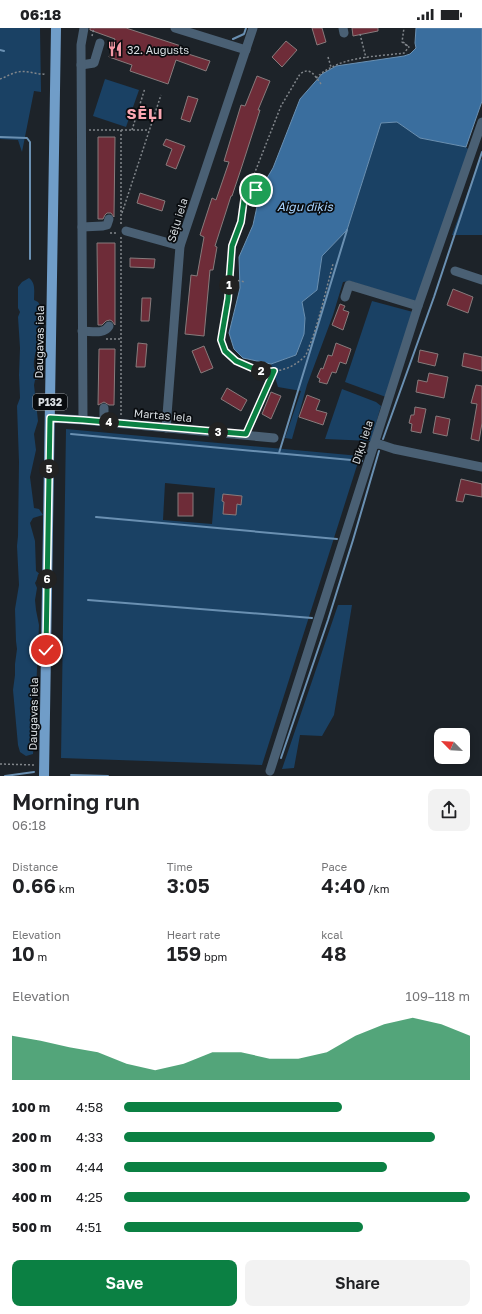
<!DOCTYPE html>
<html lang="en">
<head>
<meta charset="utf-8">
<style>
	:root { --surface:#fff; --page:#f2f2f2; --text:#202124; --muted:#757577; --accent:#0b8043 }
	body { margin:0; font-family:"Golos Text",sans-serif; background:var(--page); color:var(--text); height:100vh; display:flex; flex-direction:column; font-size:15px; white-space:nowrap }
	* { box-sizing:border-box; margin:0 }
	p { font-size:13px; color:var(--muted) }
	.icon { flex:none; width:22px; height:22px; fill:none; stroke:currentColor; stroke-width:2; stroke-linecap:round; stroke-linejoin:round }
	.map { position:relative; height:748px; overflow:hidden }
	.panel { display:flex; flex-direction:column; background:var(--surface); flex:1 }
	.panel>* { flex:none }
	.needle { width:26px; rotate:294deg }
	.buttons { position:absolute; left:434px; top:700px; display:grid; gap:8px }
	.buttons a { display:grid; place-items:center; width:36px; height:36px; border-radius:8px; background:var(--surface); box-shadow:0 2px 10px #0003; font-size:20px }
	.pin { position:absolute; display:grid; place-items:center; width:34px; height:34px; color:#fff; margin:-17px; border:2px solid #fff; border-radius:50%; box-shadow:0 1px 4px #0007 }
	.km { position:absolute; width:20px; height:20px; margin:-10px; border-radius:50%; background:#222; color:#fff; font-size:11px; line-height:20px; text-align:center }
	.round { display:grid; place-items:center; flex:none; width:42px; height:42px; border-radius:8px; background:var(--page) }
	.head { display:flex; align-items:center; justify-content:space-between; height:68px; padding:0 12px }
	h1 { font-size:22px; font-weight:600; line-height:30px }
	.figures { display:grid; grid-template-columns:repeat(3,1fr); gap:6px; height:68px; padding:4px 12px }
	.figures div { display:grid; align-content:center }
	.figures b { font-size:20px; font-weight:600 }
	.figures small { font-size:11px; font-weight:400 }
	.figures p { font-size:11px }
	.chart { height:112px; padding:8px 12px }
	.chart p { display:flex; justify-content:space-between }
	.chart svg { width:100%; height:72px; margin-top:4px; fill:var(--accent); opacity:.7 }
	.primary-button { display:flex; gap:8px; margin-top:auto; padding:8px 12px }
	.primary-button a { flex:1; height:46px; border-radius:8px; background:var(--accent); color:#fff; font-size:16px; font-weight:600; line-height:46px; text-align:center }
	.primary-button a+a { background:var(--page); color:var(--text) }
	ul { padding:0 12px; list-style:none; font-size:13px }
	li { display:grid; grid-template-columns:64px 48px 1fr; align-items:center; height:30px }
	li i { height:10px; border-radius:5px; background:var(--accent) }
	.status { display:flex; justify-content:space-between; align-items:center; height:28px; padding:0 20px; background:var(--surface); direction:ltr }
	.status svg { height:11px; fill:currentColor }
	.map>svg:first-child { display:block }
	.green { fill:#1a4164; fill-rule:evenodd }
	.water { fill:#3a6e9e; stroke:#6a90b2 }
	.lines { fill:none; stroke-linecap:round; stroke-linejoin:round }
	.stream { stroke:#6a90b2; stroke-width:2 }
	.building { fill:#6e2c38; stroke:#877b7c }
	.path { stroke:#81868b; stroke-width:1.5; stroke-dasharray:2 2; stroke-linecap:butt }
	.minor { stroke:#4a6074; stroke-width:9 }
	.major { stroke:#709dc8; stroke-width:10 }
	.route-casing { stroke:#fff; stroke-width:8 }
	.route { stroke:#0b8043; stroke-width:5 }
	.labels { text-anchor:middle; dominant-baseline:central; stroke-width:3.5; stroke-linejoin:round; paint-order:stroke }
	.shield { fill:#090c0f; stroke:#9b9fa3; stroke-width:1 }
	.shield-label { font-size:10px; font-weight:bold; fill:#d9dee2 }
	.poi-label { font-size:11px; fill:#d9dee2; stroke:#090c0f; text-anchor:start }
	.street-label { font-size:11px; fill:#d9dee2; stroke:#090c0f }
	.water-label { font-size:12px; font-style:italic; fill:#a7d2fc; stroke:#090c0f }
	.district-label { font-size:15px; font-weight:bold; letter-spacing:1px; fill:#fca8b3; stroke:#090c0f }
</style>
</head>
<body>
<div class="status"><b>06:18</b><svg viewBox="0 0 49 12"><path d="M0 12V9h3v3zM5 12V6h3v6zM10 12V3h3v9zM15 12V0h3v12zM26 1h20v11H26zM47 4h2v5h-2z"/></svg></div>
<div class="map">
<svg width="482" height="748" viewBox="0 0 482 748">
	<rect width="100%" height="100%" fill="#1d2329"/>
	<g class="green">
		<path d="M0,0H40L41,64L34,63L22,124L18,112L0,111Z"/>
		<path d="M105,51L139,62L126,99L93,88Z"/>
		<path d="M397,94L420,110L466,119L470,123L416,274L350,253L343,254L333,287L307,357L292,411L285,410L301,363L278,359L271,336L297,327L305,290L302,274L317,262L322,228L347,202L381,95Z"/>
		<path d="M482,131V207H452L479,133Z"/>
		<path d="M29,250C36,255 34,264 34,272L38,274L45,286C38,295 39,303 38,314C37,322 33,330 34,339C35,344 38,346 39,351L35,352L34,357L38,393L34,406L36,422L30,449L34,480L39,481L43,487L33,490L30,495L35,513L36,543L41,547L38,549L35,555L37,560L35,572L36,582L39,597L36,663L31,669L36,679L33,726L26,728L20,724L18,717L13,662L15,647V636L17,621L16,613L15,581L19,557L17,518L18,508L19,434L17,378L20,370L19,347L20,320L18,289L20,284L18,280V259L22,254Z"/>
		<path d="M372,273L413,284L386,369L345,354Z"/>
		<path d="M342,361L376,374L381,378L371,413L325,411Z"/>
		<path d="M66,401L360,428L262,737L61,730ZM165,455L215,460L212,496L163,492Z"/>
		<path d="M338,577H352L334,687L322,708L300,707L294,740L282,741Z"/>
	</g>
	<path class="water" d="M416,0H482V73L466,119L420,110L397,94L381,95L347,202L322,228L317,262L302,274L305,290L304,306L296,327L271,336L243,330L234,321L229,305L240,260L239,229L253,197L261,160L273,140L300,71L322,46L336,38L404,28L410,26L416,20L415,15Z"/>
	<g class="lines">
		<g class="stream">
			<path d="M233,11L244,6L246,0"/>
			<path d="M0,22L4,23"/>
			<path d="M0,109L27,110L30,114V231"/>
			<path d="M71,406L362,433"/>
			<path d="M383,411L434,269L482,124"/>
			<path d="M279,425L347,202"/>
			<path d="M96,489L337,511"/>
			<path d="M88,572L312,590"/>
			<path d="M281,730L328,592L353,512L379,423"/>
			<path d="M71,747L108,748"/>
			<path d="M5,748L34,744"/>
		</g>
	</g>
	<g class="building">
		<path d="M90,0H126L181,18L179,23L210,33L206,43L176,32L168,56L130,43L132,37L109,29L115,11L90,2Z"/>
		<path d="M312,0H322L326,14L317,17Z"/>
		<path d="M352,0H378V3L353,8Z"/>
		<path d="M286,13L297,22L282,39L272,29Z"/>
		<path d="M257,48L270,53L258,82H260L242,138L232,168H231L215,218L217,219L213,242H210L204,308L185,306L191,247L197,248L204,209L200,207L212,170L216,172L229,134L224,133L241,77L245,78Z"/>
		<path d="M188,68L198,71L190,94L181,91Z"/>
		<path d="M98,109H115L114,189L111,185H107L105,187L103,191H98Z"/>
		<path d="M166,111L185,118L176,141L166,137L172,121L163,117Z"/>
		<path d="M140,165L165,173L162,183L137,175Z"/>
		<path d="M97,215H115V297L112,293L110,292L106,293L102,297H98Z"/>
		<path d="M130,230L155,231L154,240L130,239Z"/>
		<path d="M453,261L473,269L468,285L447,277Z"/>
		<path d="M142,270H151L149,293H141Z"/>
		<path d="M340,276L345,278L343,282L349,284L343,302L332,297Z"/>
		<path d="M138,315L147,316L145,339H136Z"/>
		<path d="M336,315L351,321L346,336L340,334L336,345L332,344L327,356L319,354L320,351L317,349L321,340L323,341L328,327L332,328Z"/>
		<path d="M204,318L213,340L201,345L192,323Z"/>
		<path d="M99,321H115L114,377H109L104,374L98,377Z"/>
		<path d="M420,322L438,326L435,338L418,334Z"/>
		<path d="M464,325L482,329V343L462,338Z"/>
		<path d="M429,345L448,349L444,370L416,364L418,352L427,354Z"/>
		<path d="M476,357L482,358V395L479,413L471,411L477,376L471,375Z"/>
		<path d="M227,360L247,372L241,383L221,371Z"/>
		<path d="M271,364L281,368L271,391L262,386Z"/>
		<path d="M307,367L320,372L316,382L327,385L323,397L299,389Z"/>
		<path d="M415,379L426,381L421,405L411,403L412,396L409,395L411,387H414Z"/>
		<path d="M436,388L450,391L447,408L433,405Z"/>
		<path d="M461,451L482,456V469L465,466L463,474L456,473Z"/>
		<rect x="178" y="465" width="15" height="23"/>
		<path d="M223,466L242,468L241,477L237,476L236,487L223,486L224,474L222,473Z"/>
	</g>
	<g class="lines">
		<g class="path">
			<path d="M360,6L366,30"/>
			<path d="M92,8L94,0"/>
			<path d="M403,14L409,19"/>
			<path d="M328,29L331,39"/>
			<path d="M316,50C339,28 374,29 404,25L409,19L402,14L404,0"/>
			<path d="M0,51C6,49 12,45 18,44C28,42 37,47 46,46"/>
			<path d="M321,56C315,48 310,38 300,46L281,78L244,172L241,194L232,218L228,271L221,312C223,326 236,334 248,339C268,347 290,344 305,328C308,324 309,318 311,314C320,289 326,262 333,236"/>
			<path d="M89,102H149"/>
			<path d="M121,102V198"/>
			<path d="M132,102L145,60"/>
			<path d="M249,158L263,166"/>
			<path d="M122,185L161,67"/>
			<path d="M110,205H118"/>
			<path d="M121,209V388"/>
			<path d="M230,251L245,254"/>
			<path d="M106,311H122"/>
			<path d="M249,399L273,344"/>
			<path d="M0,736L36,737"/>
		</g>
		<g class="minor">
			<path d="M175,0L246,22"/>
			<path d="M343,0L344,5"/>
			<path d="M81,37L94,35L100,15"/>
			<path d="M82,199L103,198L107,197L109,191"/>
			<path d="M126,203L180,218"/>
			<path d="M455,243L482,252"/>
			<path d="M345,269L349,257L418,278"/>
			<path d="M82,303C91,303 104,307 109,298"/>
			<path d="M104,380V394"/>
			<path d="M50,390L83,392L274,410"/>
			<path d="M83,392L81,17L84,0"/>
			<path d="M166,400L180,218L253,0"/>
			<path d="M373,417L379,416L394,421L482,439"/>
			<path d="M270,743L418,278L482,94"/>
		</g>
		<path class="major" d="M44,748L56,0"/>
	</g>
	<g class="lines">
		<g class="route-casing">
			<path id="route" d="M46,622L50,390L83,392L246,406L274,343L266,344L252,340L236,333L225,323L221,312L228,271L232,218L241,194L244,172L249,159V158L256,162"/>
		</g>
		<use href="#route" class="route"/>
	</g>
	<defs>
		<g id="restaurant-bare" transform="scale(1.2)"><path d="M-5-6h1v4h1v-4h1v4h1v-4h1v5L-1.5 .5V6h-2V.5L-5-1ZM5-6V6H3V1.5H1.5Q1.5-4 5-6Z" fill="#f49aa6" stroke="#090c0f" stroke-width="2.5" paint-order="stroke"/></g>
	</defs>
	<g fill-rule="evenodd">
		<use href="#restaurant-bare" x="115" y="21"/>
	</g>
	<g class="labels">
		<rect class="shield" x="33" y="366" width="34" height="16" rx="3"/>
		<g class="shield-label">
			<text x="50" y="374">P132</text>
		</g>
		<g class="poi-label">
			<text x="127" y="21">32. Augusts</text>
		</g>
		<g class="street-label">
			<text transform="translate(177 192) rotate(-73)">Sēļu iela</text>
			<text transform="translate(39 314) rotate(-89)">Daugavas iela</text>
			<text transform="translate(163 387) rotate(5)">Martas iela</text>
			<text transform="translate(362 414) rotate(-72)">Dīķu iela</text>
			<text transform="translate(33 686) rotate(-89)">Daugavas iela</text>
		</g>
		<g class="water-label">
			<text x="305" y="178">Aigu dīķis</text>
		</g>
		<g class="district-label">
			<text x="145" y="85">SĒĻI</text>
		</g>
	</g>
</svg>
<div class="buttons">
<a><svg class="needle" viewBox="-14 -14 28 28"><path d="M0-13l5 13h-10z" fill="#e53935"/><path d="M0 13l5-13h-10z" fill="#757577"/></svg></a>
</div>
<div class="pin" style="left:256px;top:162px;background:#1e9e55"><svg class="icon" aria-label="arrive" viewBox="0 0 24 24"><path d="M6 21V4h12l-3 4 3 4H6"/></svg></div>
<div class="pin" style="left:46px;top:622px;background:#d93025"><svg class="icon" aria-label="check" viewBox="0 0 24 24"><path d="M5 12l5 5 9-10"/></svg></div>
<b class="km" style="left:229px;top:257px">1</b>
<b class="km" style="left:261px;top:343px">2</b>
<b class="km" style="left:218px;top:404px">3</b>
<b class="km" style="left:109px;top:394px">4</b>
<b class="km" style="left:49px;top:441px">5</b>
<b class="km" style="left:47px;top:551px">6</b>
</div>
<section class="panel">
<div class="head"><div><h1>Morning run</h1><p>06:18</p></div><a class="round"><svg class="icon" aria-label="share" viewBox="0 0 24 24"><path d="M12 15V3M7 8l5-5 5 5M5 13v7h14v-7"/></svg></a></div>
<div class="figures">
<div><p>Distance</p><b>0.66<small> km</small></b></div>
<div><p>Time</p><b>3:05</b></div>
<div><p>Pace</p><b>4:40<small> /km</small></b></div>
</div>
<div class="figures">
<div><p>Elevation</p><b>10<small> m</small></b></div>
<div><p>Heart rate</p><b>159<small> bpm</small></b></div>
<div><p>kcal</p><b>48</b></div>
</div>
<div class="chart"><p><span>Elevation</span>109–118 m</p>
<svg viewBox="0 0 160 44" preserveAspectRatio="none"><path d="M0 44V17L10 20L20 24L30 27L40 34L50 38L60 34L70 27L80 27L90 31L100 31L110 27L120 17L130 10L140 6L150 10L160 17V44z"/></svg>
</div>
<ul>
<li><b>100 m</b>4:58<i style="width:63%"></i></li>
<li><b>200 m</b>4:33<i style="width:90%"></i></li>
<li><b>300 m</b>4:44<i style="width:76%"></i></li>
<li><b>400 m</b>4:25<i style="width:100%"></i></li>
<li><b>500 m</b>4:51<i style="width:69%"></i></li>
</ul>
<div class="primary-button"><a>Save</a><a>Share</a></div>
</section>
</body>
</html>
